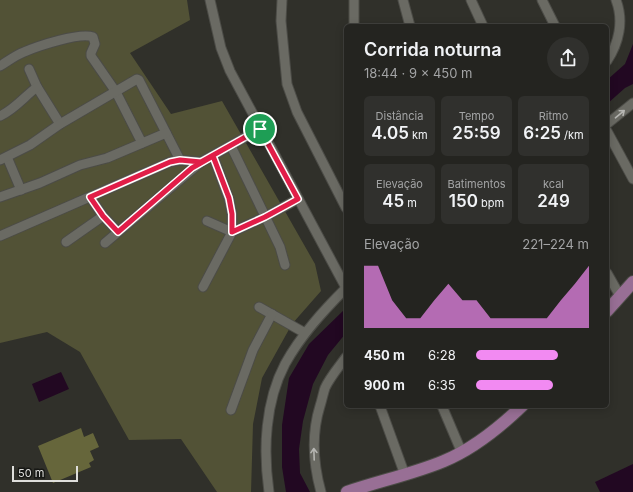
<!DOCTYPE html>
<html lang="pt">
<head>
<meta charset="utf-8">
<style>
	:root { --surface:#242420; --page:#30302d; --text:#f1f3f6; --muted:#a3a4a5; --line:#41413e; --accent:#f28af2 }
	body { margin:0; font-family:Inter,sans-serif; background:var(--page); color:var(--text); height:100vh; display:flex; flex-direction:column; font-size:15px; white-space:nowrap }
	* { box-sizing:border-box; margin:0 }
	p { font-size:13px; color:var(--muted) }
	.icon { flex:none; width:22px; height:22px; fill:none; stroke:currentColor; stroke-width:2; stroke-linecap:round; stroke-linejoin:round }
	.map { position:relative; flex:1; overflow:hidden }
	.side { position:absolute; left:344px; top:24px; width:265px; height:384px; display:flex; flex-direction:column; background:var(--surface); border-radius:6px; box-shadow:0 2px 10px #0003,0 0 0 1px var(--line) }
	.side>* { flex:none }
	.scale { position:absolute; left:12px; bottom:10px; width:66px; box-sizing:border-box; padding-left:4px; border:2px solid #dfdfdc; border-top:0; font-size:11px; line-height:14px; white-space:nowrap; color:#dfdfdc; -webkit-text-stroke:3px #171815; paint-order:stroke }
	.pin { position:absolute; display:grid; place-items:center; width:34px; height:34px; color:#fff; margin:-17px; border:2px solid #fff; border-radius:50%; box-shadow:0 1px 4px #0007 }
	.round { display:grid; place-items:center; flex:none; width:42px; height:42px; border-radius:21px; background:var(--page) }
	.headline { display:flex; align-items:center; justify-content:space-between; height:68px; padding:0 20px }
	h1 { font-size:18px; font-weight:600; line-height:30px }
	.figures { display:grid; grid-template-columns:repeat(3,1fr); gap:6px; height:68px; padding:4px 20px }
	.figures div { display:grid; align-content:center; border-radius:6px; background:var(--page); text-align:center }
	.figures b { font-size:17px; font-weight:600 }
	.figures small { font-size:11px; font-weight:400 }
	.figures p { font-size:11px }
	.chart { height:112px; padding:8px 20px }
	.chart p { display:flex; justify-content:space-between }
	.chart svg { width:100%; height:72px; margin-top:4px; fill:var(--accent); opacity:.7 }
	ul { padding:0 20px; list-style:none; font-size:13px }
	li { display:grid; grid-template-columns:64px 48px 1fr; align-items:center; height:30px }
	li i { height:10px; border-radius:5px; background:var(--accent) }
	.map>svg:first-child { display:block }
	.green { fill:#525236 }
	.water { fill:#220822 }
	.building { fill:#66663b }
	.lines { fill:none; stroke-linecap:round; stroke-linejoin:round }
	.minor-casing { stroke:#4c4c47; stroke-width:11 }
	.major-casing { stroke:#4c4c47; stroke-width:14 }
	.minor { stroke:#6a6a63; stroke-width:9 }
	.major { stroke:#986f95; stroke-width:12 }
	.oneway { stroke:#b6b6b2 }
	.route-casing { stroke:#fff; stroke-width:8 }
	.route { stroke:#e11d48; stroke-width:5 }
</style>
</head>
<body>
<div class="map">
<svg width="633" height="492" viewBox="0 0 633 492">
	<rect width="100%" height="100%" fill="#30302a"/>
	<path class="green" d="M0,0H187L190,20L130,53L171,114L222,101L315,264L321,291L292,324L262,378L253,424L251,492H217L181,439L129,440L80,352L47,332L0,343Z"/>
	<g class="water">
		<path d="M633,44V84L625,88L607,104V80L625,64Z"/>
		<path d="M346,308V333L328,355L313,384L303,421L299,449L300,473L310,492H286L282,467V425L289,378L309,344Z"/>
		<path d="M61,372L69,389L39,402L32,384Z"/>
		<path d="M633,464V492H600L595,482Z"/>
	</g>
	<path class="building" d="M81,428L84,437L93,433L99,447L90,451L94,460L89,463L91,467L53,483L38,446Z"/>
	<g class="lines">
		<g class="minor-casing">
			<g id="minor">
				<path d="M210,0L221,48L230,71L346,288"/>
				<path d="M282,0L281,21L287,84L297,112L346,208"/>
				<path d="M403,0L410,26"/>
				<path d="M471,0L483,26"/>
				<path d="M542,0L555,26"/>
				<path d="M354,26V0"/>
				<path d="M607,61C619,43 624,21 616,0"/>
				<path d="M0,66C8,61 16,55 24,52C38,46 80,32 93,37L95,44L91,53V56L116,92L142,143"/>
				<path d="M29,69L37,87L60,124"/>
				<path d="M0,116C14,110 25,96 37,87"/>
				<path d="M607,124L633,103"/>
				<path d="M607,131L633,179"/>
				<path d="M231,146L280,247L285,265"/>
				<path d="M7,157L21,190"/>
				<path d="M0,160L30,145L60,124L137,79L139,80L180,160"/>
				<path d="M0,197L40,183L80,165L107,158L166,133"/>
				<path d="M90,197L103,216L118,232"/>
				<path d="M207,221L232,232V214L229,199L213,156"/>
				<path d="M0,236L170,162L180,160L201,162"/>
				<path d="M66,242L103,216"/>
				<path d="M105,243L201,162L260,129"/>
				<path d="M607,273L620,296"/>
				<path d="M203,287L232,232L265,217L298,199"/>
				<path d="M259,307L305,333"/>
				<path d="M380,406L405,475"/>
				<path d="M442,406L462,453"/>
				<path d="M231,410L253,350L272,314"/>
				<path d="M269,492C263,450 265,402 285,364C301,335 323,311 346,288"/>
				<path d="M321,492C313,463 311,435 320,406C322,400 323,394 325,388C330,377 339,367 346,357"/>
			</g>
		</g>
		<g class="major-casing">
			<g id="major">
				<path d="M607,311L633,282"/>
				<path d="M347,492C379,481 413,474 444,461C473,449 499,428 522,406"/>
			</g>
		</g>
		<use href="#minor" class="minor"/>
		<use href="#major" class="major"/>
	</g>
	<defs><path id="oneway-shaft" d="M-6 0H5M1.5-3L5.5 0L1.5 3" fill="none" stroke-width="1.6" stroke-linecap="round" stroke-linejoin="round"/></defs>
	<g class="oneway">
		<use href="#oneway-shaft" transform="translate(620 114) rotate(-40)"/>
		<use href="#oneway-shaft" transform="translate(314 454) rotate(-92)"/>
	</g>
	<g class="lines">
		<g class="route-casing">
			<path id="route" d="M260,129L201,162L180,160L170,162L90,197L103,216L118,232L192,168L213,156L229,198L232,214V232L265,217L298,199L260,129"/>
		</g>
		<use href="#route" class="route"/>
	</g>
</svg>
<div class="scale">50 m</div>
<div class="pin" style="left:260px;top:129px;background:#1e9e55"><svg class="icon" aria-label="arrive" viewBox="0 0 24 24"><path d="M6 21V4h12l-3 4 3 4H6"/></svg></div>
<section class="side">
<div class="headline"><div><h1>Corrida noturna</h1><p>18:44 · 9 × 450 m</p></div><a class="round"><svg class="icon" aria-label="share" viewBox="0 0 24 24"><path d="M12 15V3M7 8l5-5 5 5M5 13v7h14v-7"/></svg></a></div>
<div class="figures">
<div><p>Distância</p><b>4.05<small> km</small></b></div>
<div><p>Tempo</p><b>25:59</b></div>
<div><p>Ritmo</p><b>6:25<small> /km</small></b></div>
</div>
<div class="figures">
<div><p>Elevação</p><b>45<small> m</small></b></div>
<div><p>Batimentos</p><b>150<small> bpm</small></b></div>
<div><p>kcal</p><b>249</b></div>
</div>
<div class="chart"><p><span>Elevação</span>221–224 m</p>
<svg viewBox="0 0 160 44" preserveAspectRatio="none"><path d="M0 44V6L10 6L20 27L30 38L40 38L50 27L60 17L70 27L80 27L90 38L100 38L110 38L120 38L130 38L140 27L150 17L160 6V44z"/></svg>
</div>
<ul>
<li><b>450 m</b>6:28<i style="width:73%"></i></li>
<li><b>900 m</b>6:35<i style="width:68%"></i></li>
</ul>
</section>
</div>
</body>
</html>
